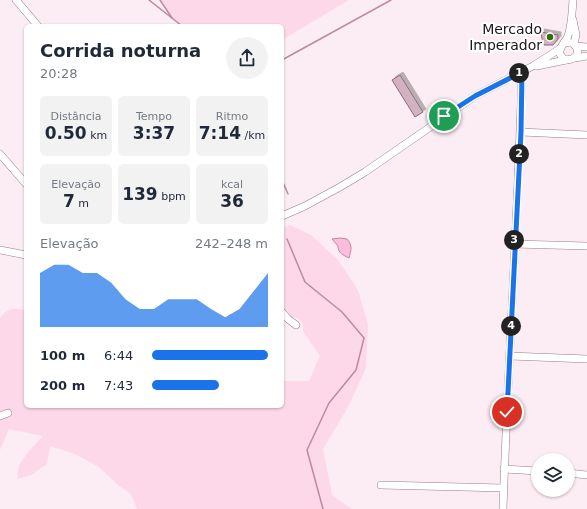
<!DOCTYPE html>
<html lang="pt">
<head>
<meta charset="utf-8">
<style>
	:root { --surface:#fff; --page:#f2f2f3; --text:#1f2937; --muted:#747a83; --accent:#1a73e8 }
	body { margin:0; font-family:"DejaVu Sans",sans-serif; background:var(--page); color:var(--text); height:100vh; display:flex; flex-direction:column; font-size:15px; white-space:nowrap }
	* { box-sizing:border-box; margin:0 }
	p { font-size:13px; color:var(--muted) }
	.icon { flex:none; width:22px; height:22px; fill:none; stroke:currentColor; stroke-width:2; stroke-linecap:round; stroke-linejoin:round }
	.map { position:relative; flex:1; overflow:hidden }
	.panel { position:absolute; left:24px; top:24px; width:260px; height:384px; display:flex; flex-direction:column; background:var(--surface); border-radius:6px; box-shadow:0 1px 3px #0004 }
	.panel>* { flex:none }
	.fabs { position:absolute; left:531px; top:453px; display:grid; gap:8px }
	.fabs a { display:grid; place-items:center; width:44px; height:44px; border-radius:50%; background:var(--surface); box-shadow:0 1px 3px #0004; font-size:20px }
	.pin { position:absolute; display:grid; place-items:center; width:34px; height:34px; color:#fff; margin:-17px; border:2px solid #fff; border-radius:50%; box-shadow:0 1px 4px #0007 }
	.km { position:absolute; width:20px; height:20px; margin:-10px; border-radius:50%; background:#222; color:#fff; font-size:11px; line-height:20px; text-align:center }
	.round { display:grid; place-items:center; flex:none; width:42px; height:42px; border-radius:21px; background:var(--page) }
	.overview { display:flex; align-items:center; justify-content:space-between; height:68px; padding:0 16px }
	h1 { font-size:18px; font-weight:700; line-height:30px }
	.stats { display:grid; grid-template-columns:repeat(3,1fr); gap:6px; height:68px; padding:4px 16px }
	.stats div { display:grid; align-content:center; border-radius:6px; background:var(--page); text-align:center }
	.stats b { font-size:17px; font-weight:700 }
	.stats small { font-size:11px; font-weight:400 }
	.stats p { font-size:11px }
	.chart { height:112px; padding:8px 16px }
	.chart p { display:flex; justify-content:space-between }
	.chart svg { width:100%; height:72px; margin-top:4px; fill:var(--accent); opacity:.7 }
	ul { padding:0 16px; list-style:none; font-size:13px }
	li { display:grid; grid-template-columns:64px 48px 1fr; align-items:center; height:30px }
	li i { height:10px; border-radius:5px; background:var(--accent) }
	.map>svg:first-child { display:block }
	.green { fill:#fdd8e8 }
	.water { fill:#fdbcda; stroke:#bb8aa0 }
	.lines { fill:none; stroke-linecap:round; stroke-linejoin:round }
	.stream { stroke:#bb8aa0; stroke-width:1.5 }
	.building { fill:#d2b2c0; stroke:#876a77; filter:url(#shadow) }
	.minor-casing { stroke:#9a7c89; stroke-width:8 }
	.minor { stroke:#fff; stroke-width:7 }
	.route-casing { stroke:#fff; stroke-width:8 }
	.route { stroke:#1a73e8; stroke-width:5 }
	.poi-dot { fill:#2e6f07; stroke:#fff; stroke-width:1.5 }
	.labels { text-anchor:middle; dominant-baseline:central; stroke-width:4; stroke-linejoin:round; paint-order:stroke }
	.poi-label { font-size:14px; fill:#20151a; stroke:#fff; text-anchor:end }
</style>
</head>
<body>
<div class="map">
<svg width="587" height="509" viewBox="0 0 587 509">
	<defs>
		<filter id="shadow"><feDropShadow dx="3" dy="-3" stdDeviation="0" flood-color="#0004"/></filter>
	</defs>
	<rect width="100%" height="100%" fill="#fbedf3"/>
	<g class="green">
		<path d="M160,0H349L282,40V26H182L173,19Z"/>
		<path d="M290,225L311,235L338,260L358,290L368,325L366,368L348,407L323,449L332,495L352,509H137L131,494L118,485L99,467L75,454L50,446L47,464L31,475L17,479L19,465L29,451L43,436L9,429L0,450V318C10,306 12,309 26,310V406H282V381H309L320,356L303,331V324L298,318L289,316L282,307V228Z"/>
	</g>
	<path class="water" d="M340,238L347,239C353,246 351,250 349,258C343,255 338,253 338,246L332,239Z"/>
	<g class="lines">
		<g class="stream">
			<path d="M149,0L182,26"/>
			<path d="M160,0L172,18"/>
			<path d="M282,60L391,0"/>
			<path d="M282,180L288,194"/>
			<path d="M287,239L305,282L342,312L364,338L356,370L329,403L307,450L323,509"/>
		</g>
	</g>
	<g class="building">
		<path d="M541,32L558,35V39L553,45H544L542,39Z"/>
		<path d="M400,75L423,112L415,117L392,80Z"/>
	</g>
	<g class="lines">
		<g class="minor-casing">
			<g id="minor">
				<path d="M16,0L38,26"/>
				<path d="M573,20L576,35L574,44"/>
				<path d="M565,43C573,41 579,47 577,55L572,59L566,60L564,59C561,56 559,54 560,50C561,45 566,41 568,36C572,24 572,12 573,0"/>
				<path d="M576,46L587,47"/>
				<path d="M575,58L587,56"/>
				<path d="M537,66L566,60"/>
				<path d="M521,132L587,135"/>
				<path d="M0,154L26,184"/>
				<path d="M282,216L305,206L340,187L365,172L475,96L533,66L561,48"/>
				<path d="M514,244L587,246"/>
				<path d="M0,250L26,255"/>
				<path d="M282,312L288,319L296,325"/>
				<path d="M510,356L587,359"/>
				<path d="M0,416L8,413"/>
				<path d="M504,469L538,471"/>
				<path d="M568,473L587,475"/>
				<path d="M381,485L503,488"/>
				<path d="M503,509C508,363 518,218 522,72"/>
			</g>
		</g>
		<use href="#minor" class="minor"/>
	</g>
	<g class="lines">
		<g class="route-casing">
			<path id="route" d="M444,116L475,96L522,72L521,132L507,412"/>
		</g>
		<use href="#route" class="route"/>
	</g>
	<circle class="poi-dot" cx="550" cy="37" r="4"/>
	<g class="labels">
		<g class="poi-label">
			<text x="542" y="29">Mercado<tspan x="542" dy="16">Imperador</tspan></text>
		</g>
	</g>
</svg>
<div class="fabs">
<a><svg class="icon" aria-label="layers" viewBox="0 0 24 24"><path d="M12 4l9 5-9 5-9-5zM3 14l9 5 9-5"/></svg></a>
</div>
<div class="pin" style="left:444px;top:116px;background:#1e9e55"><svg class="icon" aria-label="arrive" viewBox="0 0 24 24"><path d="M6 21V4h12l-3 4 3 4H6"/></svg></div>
<div class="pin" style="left:507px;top:412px;background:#d93025"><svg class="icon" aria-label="check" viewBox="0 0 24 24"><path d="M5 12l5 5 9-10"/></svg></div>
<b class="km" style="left:519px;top:73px">1</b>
<b class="km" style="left:519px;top:154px">2</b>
<b class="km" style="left:514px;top:240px">3</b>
<b class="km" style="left:511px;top:326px">4</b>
<section class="panel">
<div class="overview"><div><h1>Corrida noturna</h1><p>20:28</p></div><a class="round"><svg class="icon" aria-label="share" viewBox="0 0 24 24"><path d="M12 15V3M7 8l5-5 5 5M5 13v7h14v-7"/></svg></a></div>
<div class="stats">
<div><p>Distância</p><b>0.50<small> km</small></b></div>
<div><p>Tempo</p><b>3:37</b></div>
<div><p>Ritmo</p><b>7:14<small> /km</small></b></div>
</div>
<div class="stats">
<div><p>Elevação</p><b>7<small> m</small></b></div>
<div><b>139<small> bpm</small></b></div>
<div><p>kcal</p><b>36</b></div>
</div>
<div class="chart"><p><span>Elevação</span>242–248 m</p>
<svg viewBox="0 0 160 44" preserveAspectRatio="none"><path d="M0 44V11L10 6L20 6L30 11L40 11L50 17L60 27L70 33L80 33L90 27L100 27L110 27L120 33L130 38L140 33L150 22L160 11V44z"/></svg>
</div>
<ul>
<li><b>100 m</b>6:44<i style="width:100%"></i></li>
<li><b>200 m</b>7:43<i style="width:58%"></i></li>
</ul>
</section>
</div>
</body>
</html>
